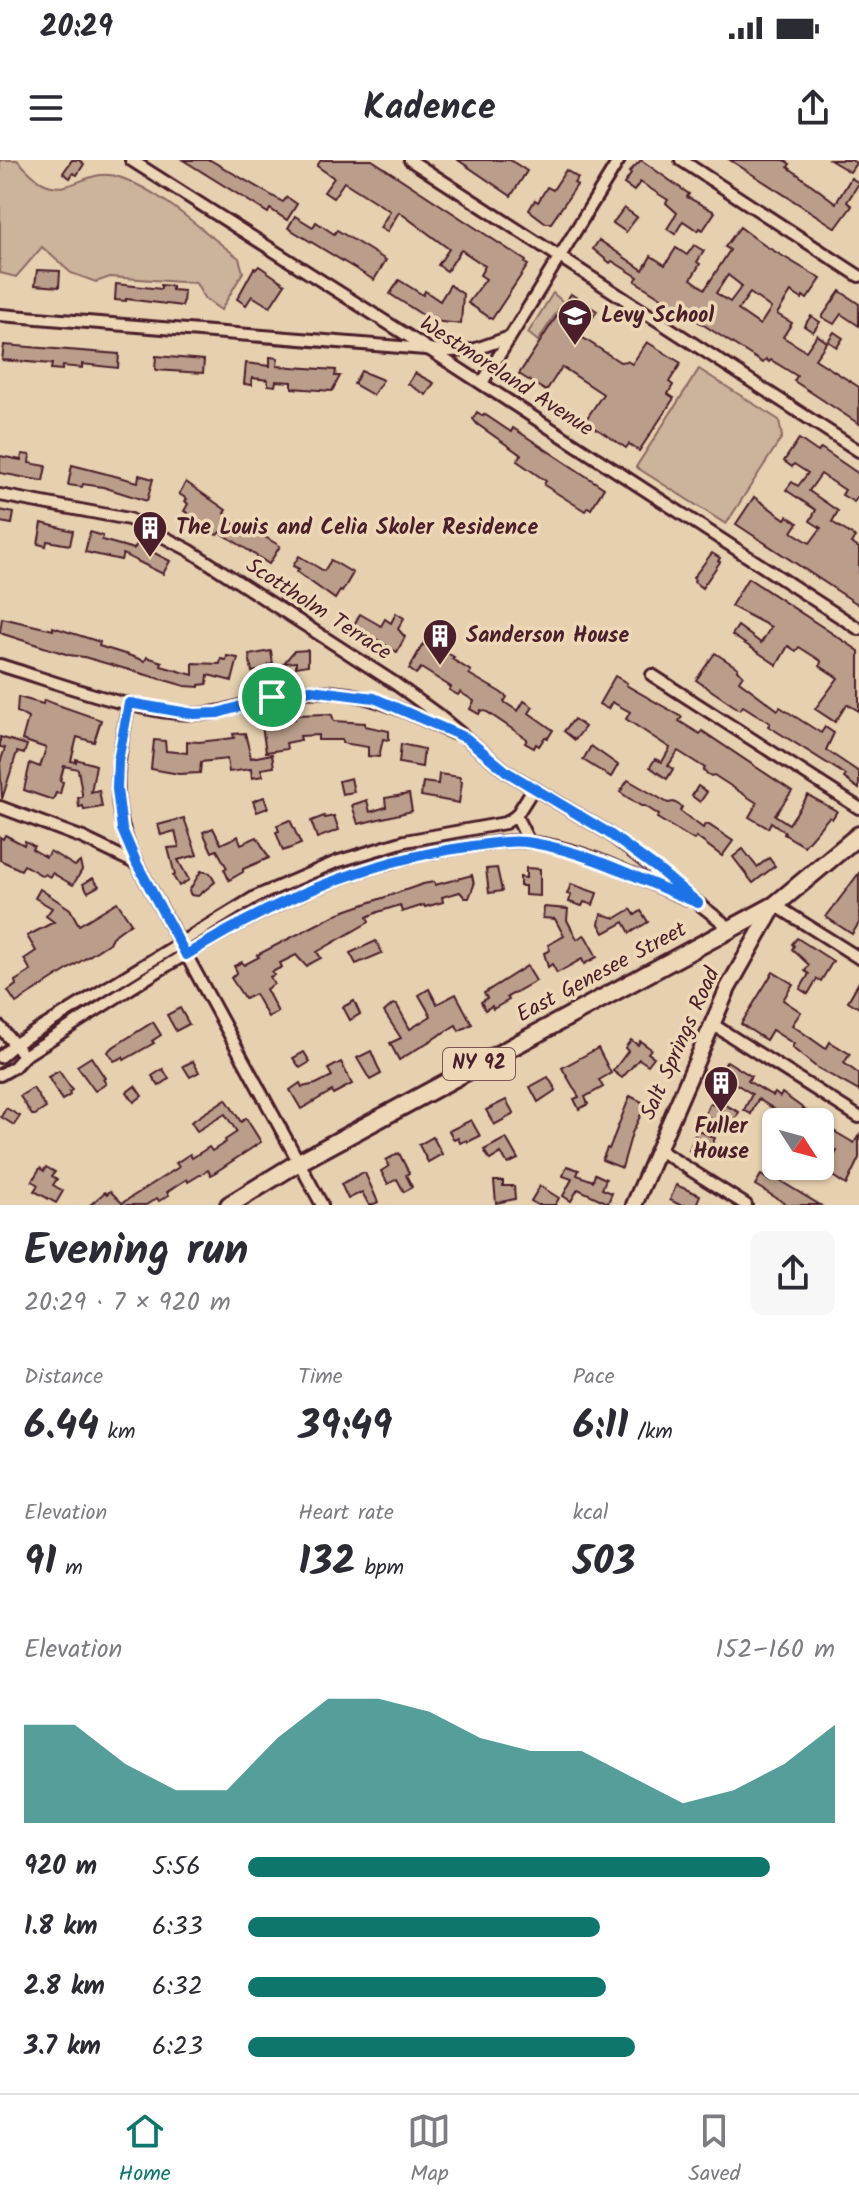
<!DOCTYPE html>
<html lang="en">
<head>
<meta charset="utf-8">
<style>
	:root { --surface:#fff; --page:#f7f7f7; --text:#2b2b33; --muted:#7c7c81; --line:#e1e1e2; --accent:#0f766e }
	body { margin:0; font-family:Kalam,sans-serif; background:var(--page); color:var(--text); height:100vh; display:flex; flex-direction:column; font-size:30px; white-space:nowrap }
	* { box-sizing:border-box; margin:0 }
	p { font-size:26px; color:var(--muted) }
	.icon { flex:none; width:44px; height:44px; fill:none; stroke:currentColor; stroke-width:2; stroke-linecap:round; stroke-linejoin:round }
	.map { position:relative; height:1045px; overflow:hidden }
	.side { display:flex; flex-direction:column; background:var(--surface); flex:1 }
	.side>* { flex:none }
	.needle { width:52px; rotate:126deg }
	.fabs { position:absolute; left:762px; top:948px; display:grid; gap:16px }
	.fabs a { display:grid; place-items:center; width:72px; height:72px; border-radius:12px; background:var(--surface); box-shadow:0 2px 6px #0004; font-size:40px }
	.pin { position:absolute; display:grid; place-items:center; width:68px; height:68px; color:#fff; margin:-34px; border:4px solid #fff; border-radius:50%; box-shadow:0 2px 8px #0007 }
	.round { display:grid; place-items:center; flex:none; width:84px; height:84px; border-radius:12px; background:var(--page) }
	.summary { display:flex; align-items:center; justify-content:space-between; height:136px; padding:0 24px }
	h1 { font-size:44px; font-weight:700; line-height:60px }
	.figures { display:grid; grid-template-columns:repeat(3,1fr); gap:12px; height:136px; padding:8px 24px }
	.figures div { display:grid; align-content:center }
	.figures b { font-size:40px; font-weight:700 }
	.figures small { font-size:22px; font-weight:400 }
	.figures p { font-size:22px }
	.chart { height:224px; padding:16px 24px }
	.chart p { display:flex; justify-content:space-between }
	.chart svg { width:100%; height:144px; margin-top:8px; fill:var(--accent); opacity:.7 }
	ul { padding:0 24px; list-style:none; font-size:26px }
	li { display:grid; grid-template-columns:128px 96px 1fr; align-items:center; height:60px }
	li i { height:20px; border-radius:10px; background:var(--accent) }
	.status { display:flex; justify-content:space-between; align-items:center; height:56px; padding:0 40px; background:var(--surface); direction:ltr }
	.status svg { height:22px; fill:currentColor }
	header { display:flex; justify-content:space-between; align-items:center; height:104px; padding:0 24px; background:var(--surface); font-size:36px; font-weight:700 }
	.tab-bar { display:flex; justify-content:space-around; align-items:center; height:112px; border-top:2px solid var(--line); background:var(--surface); font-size:22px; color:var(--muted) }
	.tab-bar a { display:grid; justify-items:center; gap:4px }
	.tab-bar .current { color:var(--accent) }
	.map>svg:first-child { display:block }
	.green { fill:#ccb39b; stroke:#8b6963; stroke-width:2 }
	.building { fill:#ba9e8b; stroke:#4a1f2b; stroke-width:2; fill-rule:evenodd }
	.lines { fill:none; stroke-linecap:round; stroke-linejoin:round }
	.street-casing { stroke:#4a1f2b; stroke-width:16 }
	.secondary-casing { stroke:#4a1f2b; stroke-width:20 }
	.primary-casing { stroke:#4a1f2b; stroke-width:22 }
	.street { stroke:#edd7b6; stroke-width:10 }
	.secondary { stroke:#edd7b6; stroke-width:14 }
	.primary { stroke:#edd7b6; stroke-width:16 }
	.route-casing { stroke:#fff; stroke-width:16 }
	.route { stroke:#1a73e8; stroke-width:10 }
	.labels { text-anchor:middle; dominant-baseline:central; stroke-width:7; stroke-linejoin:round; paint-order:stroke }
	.shield { fill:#edd7b6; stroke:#7b5655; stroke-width:2 }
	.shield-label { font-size:20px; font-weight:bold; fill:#4a1f2b }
	.poi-label { font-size:22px; font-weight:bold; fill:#4a1f2b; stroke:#edd7b6; text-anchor:start }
	.street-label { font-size:22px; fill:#4a1f2b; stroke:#edd7b6 }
</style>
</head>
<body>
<div class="status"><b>20:29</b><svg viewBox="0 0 49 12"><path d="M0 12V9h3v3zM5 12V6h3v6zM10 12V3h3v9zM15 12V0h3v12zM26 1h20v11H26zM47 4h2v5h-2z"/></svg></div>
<header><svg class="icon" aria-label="menu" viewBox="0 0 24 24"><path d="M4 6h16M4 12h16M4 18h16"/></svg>Kadence<svg class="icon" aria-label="share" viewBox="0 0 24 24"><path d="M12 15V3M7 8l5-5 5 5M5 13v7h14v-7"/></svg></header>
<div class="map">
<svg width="859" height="1045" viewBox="0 0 859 1045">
	<rect width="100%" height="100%" fill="#e6d0b0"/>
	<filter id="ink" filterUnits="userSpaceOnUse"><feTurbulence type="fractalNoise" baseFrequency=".0125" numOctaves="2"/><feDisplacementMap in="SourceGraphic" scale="16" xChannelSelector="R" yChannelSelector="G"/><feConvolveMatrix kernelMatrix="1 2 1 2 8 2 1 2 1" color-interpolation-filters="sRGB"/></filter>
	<g filter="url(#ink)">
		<g class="green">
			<path d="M0,0H17C26,8 34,19 45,24C73,36 88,5 122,18C165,34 202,71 239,98L243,112L221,150L204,138L196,123L110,117L96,122L71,113L42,87L16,117L0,113Z"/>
			<path d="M553,133L563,142L538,181L528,173Z"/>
			<path d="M699,209L779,260L782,277L726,364L636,307Z"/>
		</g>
		<g class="building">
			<path d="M72,0H79L84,4L77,15L73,13L70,18L63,13Z"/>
			<path d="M183,0H210L283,42L287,37L297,44L287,60L270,49L268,53Z"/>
			<path d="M321,0H372L526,101L525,103L528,105L492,159L468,143L486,119L480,115L485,106L461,90L447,111L438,105L449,89L399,52L387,72L380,68L390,51L344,22L333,38L324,32L334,18L317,6Z"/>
			<path d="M458,0H510L527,11L511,36Z"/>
			<path d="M641,0L689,34L687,37L715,52L703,70L700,68L698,71L683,61L675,74L667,69L677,53L666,43L668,40L640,22L634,31L624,24L631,14L629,12Z"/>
			<path d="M730,0H784L790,4L788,7L836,43L851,18L859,23L847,42L852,46L836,68Z"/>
			<path d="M830,0H851L856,3L850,12Z"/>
			<path d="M566,10L578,18L574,23L577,25L551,63H546L529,50L535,40L538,42L547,27L553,30Z"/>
			<path d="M624,48L637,57L626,72L613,63Z"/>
			<path d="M295,56L313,67L316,62L334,74L337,70L386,100L374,120L288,68Z"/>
			<path d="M740,67L764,85L821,119L807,139L803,136L802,139L791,132L777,154L792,163L783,177L806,191L817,175L827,182L815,199L859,227V264L794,221L797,216L771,200L769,202L766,199L763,203L635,121L638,117L612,101L610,103L593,89L599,80L643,110L651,96L665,105L676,88L687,95L694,85L704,91L697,102L700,104L691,119L705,129L730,90L725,87ZM728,115L742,126L730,142L716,133ZM750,133L771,148L760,165L738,150Z"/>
			<path d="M259,106L285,124L270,147L252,136L246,145L237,139L254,108L256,109Z"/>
			<path d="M37,110L60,111L59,127L35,125Z"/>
			<path d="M399,120L423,135L425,131L440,141L450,125L463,134L461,164L432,161L390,134Z"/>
			<path d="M116,124L161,129V125L172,126V130L184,131L183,143L182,146L126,139V141L115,140Z"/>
			<path d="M840,131L859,144V166L841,154L834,164L822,157Z"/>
			<path d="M571,134L597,151L580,176L620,202L627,201L632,204L647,182L681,203L669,222L673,225L668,234L674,238L639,291L629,284L626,288L585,261L603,234L562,207L546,231L519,214Z"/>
			<path d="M811,156L820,162L813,172L804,166Z"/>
			<path d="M834,172L843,178L837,187L828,181Z"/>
			<path d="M4,185L119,194L118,208L82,204V208L63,206L62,210L51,209L52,204L2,200Z"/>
			<path d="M156,196L204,200L203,213L155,210Z"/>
			<path d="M270,197L278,198L277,206L336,210L335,216H340L332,231L292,228V222L276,221L275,226L268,225V220L252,218V225L244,224L246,203L270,206Z"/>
			<path d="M361,211L383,220L373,235L354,224Z"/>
			<path d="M415,213L434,223L426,235L408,224Z"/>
			<path d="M477,252L483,256L484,254L511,272L513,268L604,328L591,349L588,347L585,351L544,325L546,321L517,301L521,295L477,264L473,259Z"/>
			<path d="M799,279L818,292L821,288L859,314V335L854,342L842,335L845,330L821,314L809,331L838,351L832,362L855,377L851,383L859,388V445L736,364L754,337L785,359L787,356L798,363L792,372L810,383L821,368L810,361L816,350L786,330L792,322L798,326L808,313L794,304L792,307L784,301Z"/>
			<path d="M22,294L30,295L29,303L46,306L43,321L0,313V296L21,300Z"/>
			<path d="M72,305L138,322L139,315L153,319L147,341L103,327L83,324L82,327L68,325Z"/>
			<path d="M186,322L226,350L224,353L229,356L227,359L252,376L255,371L280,386L269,404L220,372L217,375L185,358L188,353L184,351L188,344L185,341L187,339L179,334Z"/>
			<path d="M0,350L14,353L12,364L0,362Z"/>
			<path d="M42,363L73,371L70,385L47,381L46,386L38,384Z"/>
			<path d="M90,372L103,376L102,380L134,389L137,384L170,401L163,414L123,394L121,400L85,392Z"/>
			<path d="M712,393L720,398L718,401L720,402L702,428L694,422L695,420L693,418Z"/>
			<path d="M299,396L324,411L331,400L353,413L342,432L340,431L335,439L297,412L299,409L293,406Z"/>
			<path d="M748,418L859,491V551L847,544L835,562L815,549L838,518L820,506L821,501L799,487L796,491L788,486L777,505L732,475L738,466L761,483L771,467L731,446Z"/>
			<path d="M396,453L404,458L398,469L405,477L397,492L354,465L360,454L381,466L385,459L391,463Z"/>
			<path d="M2,458L53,470V467L100,482L99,486L128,495L145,501L147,497L162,502L161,506L193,515V503L220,504L221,499L226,500L227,496L238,498L232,521L208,515L207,524L199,525V527L185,526L84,497L69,495L3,474L0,472Z"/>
			<path d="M429,483L454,497L452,499L471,511L469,514L500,532L507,537L504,542L518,551L524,541L533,547L529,553L553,570L548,578L545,577L539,586L536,584L534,588L525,583L527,579L487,552L481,550L479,554L470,549L474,541L460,532L458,535L449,530L451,527L421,508L416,514L409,509L423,484L426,486Z"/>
			<path d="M308,490V505L296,507V502L284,503L294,491Z"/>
			<path d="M271,491L273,504L268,505L269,509L252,512L249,495Z"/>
			<path d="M715,493L738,508L737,510L743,515L739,521L778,550L780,547L821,573L825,567L834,573L826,590L859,612V629L844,618L846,615L768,566L770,563L743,546L740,550L696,520Z"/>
			<path d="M615,516L627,523L626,525L682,557L679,561L700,574L702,571L792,631L775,655L789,664L808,635L837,651L832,659L829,657L804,686L784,674L785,672L771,662L768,668L749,657L757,643L714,615L711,616L703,611L705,608L678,591L668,606L673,609L667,619L654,610L650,607L655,599L662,602L670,588L626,559L630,552L612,542L608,549L599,544Z"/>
			<path d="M18,537L43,544L44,540L101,560L94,582L77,577L71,601L76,602V599L96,605L91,632L99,630L102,647L84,650L83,646L79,647L78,638L82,637V633L78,609L64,606L60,621L63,622L60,634L56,633L53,640L24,630L30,603L40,607L46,588L22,580L28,558L17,552Z"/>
			<path d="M328,554L332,555L334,561L365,563V566L389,571V580L383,579L379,597L368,596V587L342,583V580H318V575L300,576L301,580L286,583L287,589L266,592L262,566L288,563V560L295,559V555Z"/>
			<path d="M574,559L585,567L575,580L564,571Z"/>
			<path d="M245,573L251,598L272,594L274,607L261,609L263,616L252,618L251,609L229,612L227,599L201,602L200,613L179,614L151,609L154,580L165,581L166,591L187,593V581L199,582L234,578L233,574Z"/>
			<path d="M0,577L27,585L24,594L17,592L2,639L0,603L5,588L0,587Z"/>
			<path d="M401,584L424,589L422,607L399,603Z"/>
			<path d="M591,586L618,605L611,617L583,600Z"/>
			<path d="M439,614L460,617V621L462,622L459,643L421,636L423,622L438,624Z"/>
			<path d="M351,618L354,632L342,634L339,621Z"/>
			<path d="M628,620L668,643L674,642L682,647L680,651L703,668L705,664L709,665L733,681L722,696L696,677L694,680L657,658L659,655L645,646H641L624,635L620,632Z"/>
			<path d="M698,626L707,632L700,642L692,636Z"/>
			<path d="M409,634L412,651L358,664L352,645L367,640L370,652L386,647L385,638Z"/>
			<path d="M264,637L268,648L257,652L253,641Z"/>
			<path d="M324,656L325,658L334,656L339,670L317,678L311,661Z"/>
			<path d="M184,658L197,695L178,700L189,720L179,726L173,716L175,715L168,688L179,687L175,671L161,675L158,665Z"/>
			<path d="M290,660L301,684L283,691L276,672L279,671L277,665Z"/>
			<path d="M213,668L221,684L238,676L241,684L257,677L269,698L243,709V712L229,720L224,709L227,708L217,690L212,692L203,672Z"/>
			<path d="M5,675L24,685L25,681L34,686L32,689L46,697L50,691L75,706L80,702L82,710L73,725L52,713L50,717L45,714L43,716L24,705L21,710L0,700V677L3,679Z"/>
			<path d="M743,689L757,707L769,698L775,706L753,723L733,697Z"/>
			<path d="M497,708L502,731L489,733L486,709Z"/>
			<path d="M526,708L540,709V736L525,735V726H520V717L526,718Z"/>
			<path d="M201,711L210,713L215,722L198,736L191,735L189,731Z"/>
			<path d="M859,713V763L852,774L826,757Z"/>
			<path d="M472,715L474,725L469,738H465L460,732L442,737L443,742L425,747L424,745L402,752L400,745L378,752L367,757L369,762L317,792L321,798L306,806L296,795L280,803L282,807L272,812L274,815L270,817L274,824L266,829L278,852L268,857L255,834L245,839L231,818L237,812L234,806L242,802L244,805L259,797L257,795L339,753L423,724L434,722L435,725Z"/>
			<path d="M93,718L99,726L88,732L83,724Z"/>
			<path d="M571,724L597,733L593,745L584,742L582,746L569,742L571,735L567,734Z"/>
			<path d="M40,729L70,749L79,765L117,742L131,763L112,777L109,783L16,843L8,831L16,825L15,821L31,811L24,799L36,791L27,776L54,762L46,756L52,748L35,738Z"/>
			<path d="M544,747L568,749L567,760L577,779L584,775L586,777L597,797L584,804L582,799L557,813L552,804L548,807L544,793L550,790L548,785L564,776L555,759L543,758Z"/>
			<path d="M631,749L635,755L641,751L648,762L630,773L624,762L604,773L599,764L601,754L616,758Z"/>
			<path d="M797,778L833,801L821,821L817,819L808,834L800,829L809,814L805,811L809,805L792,789L794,786L792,784Z"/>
			<path d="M376,781L382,793L356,804L350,793Z"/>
			<path d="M527,806L536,821L507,837L509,840L493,849L492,846L485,850L481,842L487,838L484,833Z"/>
			<path d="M773,812L793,824L783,840L801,852L792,865L826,889L830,882L850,894L844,903L859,914V931L816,907L795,890L792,887L794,884L772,870L766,880L741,864Z"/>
			<path d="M859,822V848L848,841Z"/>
			<path d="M429,829L437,844L456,834L472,864L459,871L456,865L399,900L390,883L401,878L384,852L393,844L397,845L410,869L431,856L419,835Z"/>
			<path d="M354,841L360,854L350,860L343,847Z"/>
			<path d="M180,848L189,864L176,871L167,855Z"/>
			<path d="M153,862L161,875L152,881L154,883L124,900L123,897L114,901L108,892L110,889Z"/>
			<path d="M631,880L638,885L640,881L651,889L648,893L654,897L648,905L639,899L622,918L613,911L628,891L625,888Z"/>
			<path d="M598,888L611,913L599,920L603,927L585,937L588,944L579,949L574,939L579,937L562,908Z"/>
			<path d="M371,891L381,914L370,920L357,898Z"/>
			<path d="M304,892L310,902L300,908L293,898Z"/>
			<path d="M91,897L105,918L103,919L106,924L95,931L77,906Z"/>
			<path d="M193,901L199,912L190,917L183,906Z"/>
			<path d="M727,901L751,916L748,921L773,936L775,933L780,937L782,933L822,962H779L769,956L774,949L758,939L751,954L744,950L752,934L719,913Z"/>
			<path d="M341,902L352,924L333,934L332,931L301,949L290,930L300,923L302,927L316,924L332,916L328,909Z"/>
			<path d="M163,909L169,919L159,926L152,916Z"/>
			<path d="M59,911L72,930L69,932L70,935L62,940L48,917Z"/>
			<path d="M548,917L556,930L538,942L530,927Z"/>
			<path d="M135,926L142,936L134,942L127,932Z"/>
			<path d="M33,928L46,948L35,955H32L20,936Z"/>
			<path d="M630,936L646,944L632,973L622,1008L602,1000L607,988L609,989Z"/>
			<path d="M226,939L241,962L246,958L261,982L211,1015L208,1010L188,1022L187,1019L167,1032L169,1035L159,1041L157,1038L146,1045H90L105,1032L107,1034L110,1031L122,1043L179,1007L176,1003L190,994L192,998L209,987L212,991L226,982L225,980L237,972L225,954L197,971L191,962Z"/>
			<path d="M506,940L514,954L494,965L486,950Z"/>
			<path d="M716,940L739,952L731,969L704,956L710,943L713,945Z"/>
			<path d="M6,948L20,956L14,965L1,957Z"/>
			<path d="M471,960L480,976L468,982L467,980L460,983L458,978L454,980L449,971Z"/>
			<path d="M820,963L854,983L859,975V998L846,1025L824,1010L837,991L820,978Z"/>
			<path d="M697,970L715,978L706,999L689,990Z"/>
			<path d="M433,977L442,994L428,1002L419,985Z"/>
			<path d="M506,978L518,999L508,1004L501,993L490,1000L484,990Z"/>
			<path d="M399,993L409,1013L406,1015L412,1027L404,1032L397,1019L388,1024L381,1011L389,1006L386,1000Z"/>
			<path d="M567,1006L579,1010L577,1015L593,1021L595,1014L606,1019L602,1029L612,1033L608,1043L578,1029L571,1041L563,1036L572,1019L563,1016Z"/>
			<path d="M46,1007L55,1012L52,1016L57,1019L53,1025L63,1031L56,1043L34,1031L38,1025L32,1021L40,1008L44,1011Z"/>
			<path d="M362,1013H365L378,1042L372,1045H369L362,1032L348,1039L341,1024Z"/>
			<path d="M761,1015L770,1021L772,1016L820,1045H788L755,1025Z"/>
			<path d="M494,1021H503V1026H514L515,1039L496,1043Z"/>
			<path d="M676,1025L700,1035L696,1045H680L670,1040Z"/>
			<path d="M540,1026L559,1038L555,1045H538L531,1041Z"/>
		</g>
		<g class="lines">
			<g class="street-casing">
				<g id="street">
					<path d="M131,0L430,190L859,469"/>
					<path d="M410,0L859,291"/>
					<path d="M681,0L859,116"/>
					<path d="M0,155L450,191L473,190L507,178"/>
					<path d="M482,223L619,0"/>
					<path d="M0,335L129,359L189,390L393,522L437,554L507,612L607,672L730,768"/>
					<path d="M0,505C56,522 138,554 195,554C222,555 246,542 272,537C343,520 390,544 453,573"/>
					<path d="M652,515L859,648"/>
					<path d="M129,543C117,604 108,646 137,704"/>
					<path d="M0,647L83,678L137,704L322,1045"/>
					<path d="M529,682L516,656L533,629"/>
					<path d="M775,745L859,798"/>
					<path d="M712,864L859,957"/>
					<path d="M0,867L24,896"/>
					<path d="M0,897L15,884L255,737L336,702L405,681L505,663L516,656"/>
					<path d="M0,915L14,907L24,896C160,811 294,711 457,688C480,685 506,679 529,682C586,688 636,718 688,739"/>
					<path d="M659,990L746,1045"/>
				</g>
			</g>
			<g class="secondary-casing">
				<path id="secondary" d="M634,1045L728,828L775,745"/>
			</g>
			<g class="primary-casing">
				<path id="primary" d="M229,1045L299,1002L775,745L859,675"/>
			</g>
			<use href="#street" class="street"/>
			<use href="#secondary" class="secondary"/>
			<use href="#primary" class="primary"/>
		</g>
	</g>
	<g class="lines" filter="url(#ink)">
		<g class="route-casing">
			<path id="route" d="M311,530L374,538L466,578L507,612L607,672L659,710L698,743C643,721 592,693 533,683C512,679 488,684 467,687C364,701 274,741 186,795L137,704L122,669L117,629L118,601L129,543L194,554L218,553L272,537Z"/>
		</g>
		<use href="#route" class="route"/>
	</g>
	<defs>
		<g id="school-pin" transform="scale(1.8)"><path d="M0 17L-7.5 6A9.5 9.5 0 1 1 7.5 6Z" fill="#4a1f2b" stroke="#edd7b6"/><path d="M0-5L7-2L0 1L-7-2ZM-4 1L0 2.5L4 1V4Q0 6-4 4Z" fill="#fff"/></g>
		<g id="building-pin" transform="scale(1.8)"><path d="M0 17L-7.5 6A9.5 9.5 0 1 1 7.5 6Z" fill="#4a1f2b" stroke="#edd7b6"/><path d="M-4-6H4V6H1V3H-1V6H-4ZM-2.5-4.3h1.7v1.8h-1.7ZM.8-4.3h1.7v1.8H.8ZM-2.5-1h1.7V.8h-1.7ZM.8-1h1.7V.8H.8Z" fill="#fff"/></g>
	</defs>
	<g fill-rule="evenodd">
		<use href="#school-pin" x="575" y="156"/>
		<use href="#building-pin" x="150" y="368"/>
		<use href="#building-pin" x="440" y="476"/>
		<use href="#building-pin" x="721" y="923"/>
	</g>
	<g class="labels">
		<rect class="shield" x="443" y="888" width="72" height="32" rx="6"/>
		<g class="shield-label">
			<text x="479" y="904">NY 92</text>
		</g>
		<g class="poi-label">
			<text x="601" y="156">Levy School</text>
			<text x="176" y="368">The Louis and Celia Skoler Residence</text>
			<text x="466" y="476">Sanderson House</text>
			<text x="721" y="967" text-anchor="middle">Fuller<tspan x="721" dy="25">House</tspan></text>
		</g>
		<g class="street-label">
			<text transform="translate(506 217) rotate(33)">Westmoreland Avenue</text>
			<text transform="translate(318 450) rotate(33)">Scottholm Terrace</text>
			<text transform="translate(602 813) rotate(-28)">East Genesee Street</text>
			<text transform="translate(681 884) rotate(-66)">Salt Springs Road</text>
		</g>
	</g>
</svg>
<div class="fabs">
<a><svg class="needle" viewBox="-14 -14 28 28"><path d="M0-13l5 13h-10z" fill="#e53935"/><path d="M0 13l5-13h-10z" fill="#7c7c81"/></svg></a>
</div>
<div class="pin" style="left:272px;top:537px;background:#1e9e55"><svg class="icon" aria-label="arrive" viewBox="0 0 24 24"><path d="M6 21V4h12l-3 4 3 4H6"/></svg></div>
</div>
<section class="side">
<div class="summary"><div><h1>Evening run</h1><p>20:29 · 7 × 920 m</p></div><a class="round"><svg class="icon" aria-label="share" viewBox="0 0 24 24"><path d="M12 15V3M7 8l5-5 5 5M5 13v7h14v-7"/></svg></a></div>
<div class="figures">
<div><p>Distance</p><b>6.44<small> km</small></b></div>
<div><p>Time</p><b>39:49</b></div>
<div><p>Pace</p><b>6:11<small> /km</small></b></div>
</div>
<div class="figures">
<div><p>Elevation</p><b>91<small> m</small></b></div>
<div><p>Heart rate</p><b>132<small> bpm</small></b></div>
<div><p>kcal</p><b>503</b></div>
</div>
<div class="chart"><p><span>Elevation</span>152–160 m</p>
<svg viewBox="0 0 160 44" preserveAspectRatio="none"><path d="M0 44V14L10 14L20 26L30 34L40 34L50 18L60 6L70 6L80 10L90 18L100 22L110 22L120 30L130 38L140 34L150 26L160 14V44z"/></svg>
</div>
<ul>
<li><b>920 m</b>5:56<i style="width:89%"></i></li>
<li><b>1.8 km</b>6:33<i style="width:60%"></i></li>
<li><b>2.8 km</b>6:32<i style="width:61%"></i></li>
<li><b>3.7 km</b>6:23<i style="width:66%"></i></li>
</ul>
</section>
<nav class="tab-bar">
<a class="current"><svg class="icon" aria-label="home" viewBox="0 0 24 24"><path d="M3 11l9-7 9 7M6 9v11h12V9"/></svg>Home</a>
<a><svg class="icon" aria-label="map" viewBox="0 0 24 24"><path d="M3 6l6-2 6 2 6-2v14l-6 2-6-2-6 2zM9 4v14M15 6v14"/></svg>Map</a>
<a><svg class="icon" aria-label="saved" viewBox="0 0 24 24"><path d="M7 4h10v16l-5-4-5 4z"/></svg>Saved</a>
</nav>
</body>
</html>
